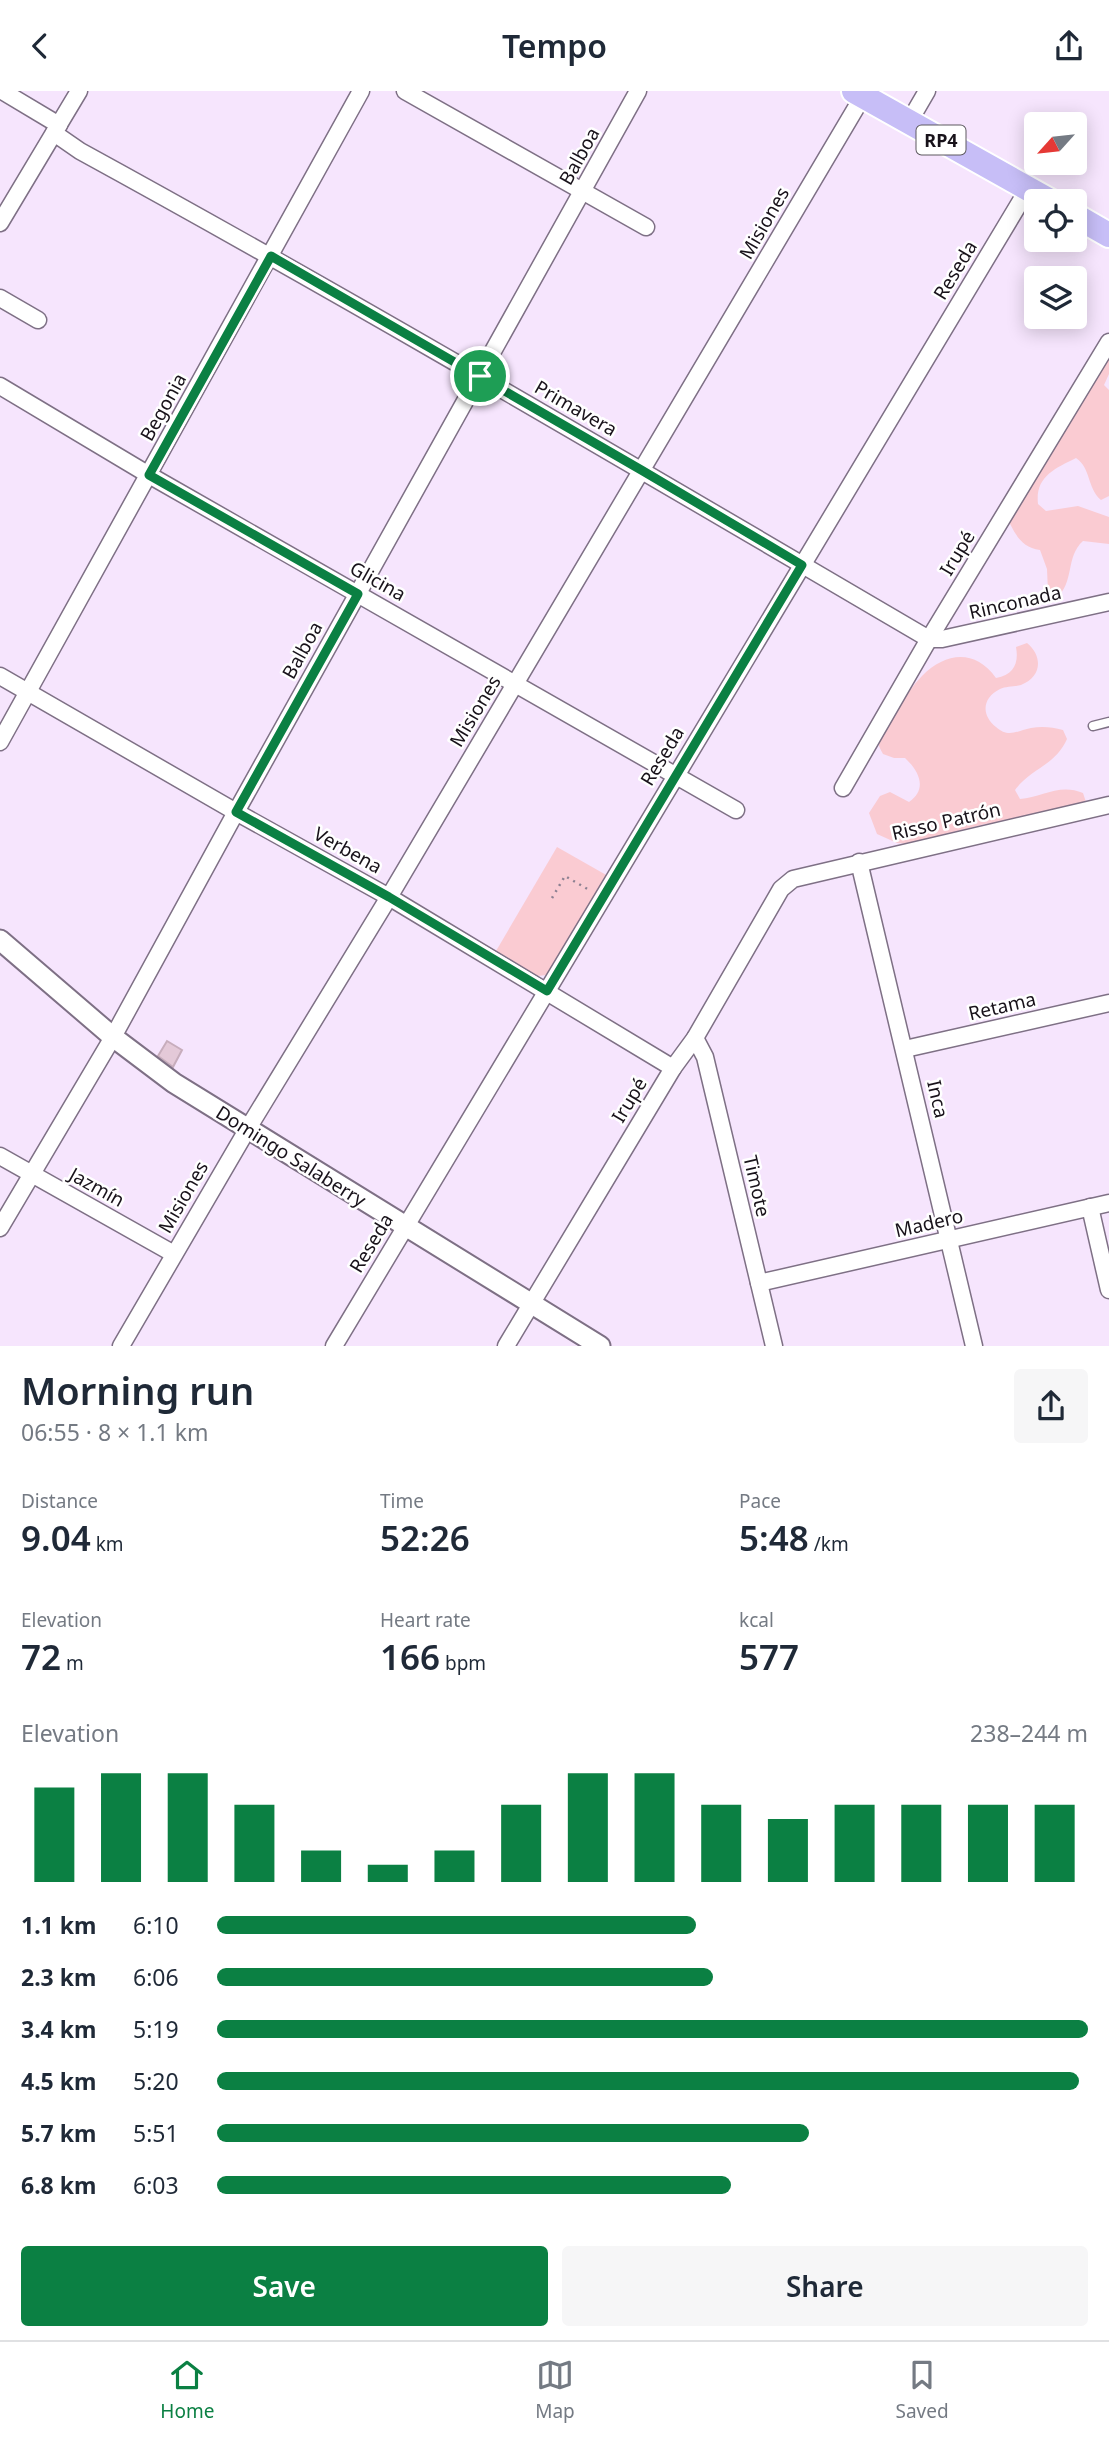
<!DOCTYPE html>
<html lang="en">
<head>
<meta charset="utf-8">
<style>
	:root { --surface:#fff; --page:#f6f6f7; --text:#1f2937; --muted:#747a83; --line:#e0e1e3; --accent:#0b8043 }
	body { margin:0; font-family:"Noto Sans",sans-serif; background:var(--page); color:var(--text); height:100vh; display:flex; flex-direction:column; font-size:26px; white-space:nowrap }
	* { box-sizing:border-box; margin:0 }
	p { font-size:23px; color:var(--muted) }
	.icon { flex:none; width:38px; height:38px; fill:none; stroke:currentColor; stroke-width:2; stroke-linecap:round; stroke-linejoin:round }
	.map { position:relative; height:1255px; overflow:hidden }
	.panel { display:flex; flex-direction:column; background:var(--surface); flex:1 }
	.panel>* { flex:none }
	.needle { width:46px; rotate:243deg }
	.controls { position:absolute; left:1024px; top:21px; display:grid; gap:14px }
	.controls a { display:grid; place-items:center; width:63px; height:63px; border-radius:7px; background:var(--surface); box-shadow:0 4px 18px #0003; font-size:35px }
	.pin { position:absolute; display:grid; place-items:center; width:60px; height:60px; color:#fff; margin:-30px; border:4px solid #fff; border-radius:50%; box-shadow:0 2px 7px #0007 }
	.round { display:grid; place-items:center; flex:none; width:74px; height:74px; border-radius:7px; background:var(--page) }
	.summary { display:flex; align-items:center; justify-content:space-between; height:119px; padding:0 21px }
	h1 { font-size:38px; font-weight:600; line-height:52px }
	.metrics { display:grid; grid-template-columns:repeat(3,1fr); gap:10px; height:119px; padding:7px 21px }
	.metrics div { display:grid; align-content:center }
	.metrics b { font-size:35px; font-weight:600 }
	.metrics small { font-size:19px; font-weight:400 }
	.metrics p { font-size:19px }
	.chart { height:196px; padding:14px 21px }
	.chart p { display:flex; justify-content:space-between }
	.chart svg { width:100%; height:126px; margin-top:7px; stroke:var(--accent); stroke-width:6 }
	.button { display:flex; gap:14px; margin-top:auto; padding:14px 21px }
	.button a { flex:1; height:80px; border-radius:7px; background:var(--accent); color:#fff; font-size:28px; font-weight:600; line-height:80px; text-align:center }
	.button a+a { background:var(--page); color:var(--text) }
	ul { padding:0 21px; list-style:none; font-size:23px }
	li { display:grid; grid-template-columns:112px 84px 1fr; align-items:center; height:52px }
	li i { height:18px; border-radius:9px; background:var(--accent) }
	header { display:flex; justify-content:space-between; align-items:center; height:91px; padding:0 21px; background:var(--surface); font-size:32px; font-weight:600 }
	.menu { display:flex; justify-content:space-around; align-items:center; height:98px; border-top:2px solid var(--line); background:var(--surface); font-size:19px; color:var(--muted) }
	.menu a { display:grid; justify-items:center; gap:4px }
	.menu .selected { color:var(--accent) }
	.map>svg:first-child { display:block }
	.green { fill:#facbd2 }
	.building { fill:#e4c9d8; stroke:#c7adbc; stroke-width:2 }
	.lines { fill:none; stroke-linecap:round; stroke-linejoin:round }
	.service-casing { stroke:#7e7085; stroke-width:11 }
	.minor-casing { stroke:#7e7085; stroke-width:19 }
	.tertiary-casing { stroke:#7e7085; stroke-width:23 }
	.primary-casing { stroke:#fff; stroke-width:28 }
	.path { stroke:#8c8091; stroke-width:2.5; stroke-dasharray:2 5; stroke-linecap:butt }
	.service { stroke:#fff; stroke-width:8 }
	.minor { stroke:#fff; stroke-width:16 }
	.tertiary { stroke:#fff; stroke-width:19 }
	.primary { stroke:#c7bef7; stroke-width:24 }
	.route-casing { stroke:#fff; stroke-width:14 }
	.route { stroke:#0b8043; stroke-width:9 }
	.labels { text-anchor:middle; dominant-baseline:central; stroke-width:5; stroke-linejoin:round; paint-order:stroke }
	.shield { fill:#fff; stroke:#5d595f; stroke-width:2 }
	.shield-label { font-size:18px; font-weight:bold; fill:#18121a }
	.street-label { font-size:19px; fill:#18121a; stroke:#fff }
</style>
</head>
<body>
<header><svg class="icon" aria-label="back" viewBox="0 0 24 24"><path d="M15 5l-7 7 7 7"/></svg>Tempo<svg class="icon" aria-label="share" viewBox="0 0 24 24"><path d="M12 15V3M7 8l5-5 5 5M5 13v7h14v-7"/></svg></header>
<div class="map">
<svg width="1109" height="1255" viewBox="0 0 1109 1255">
	<rect width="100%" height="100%" fill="#f6e5fd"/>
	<g class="green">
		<path d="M1109,265V283L1104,294L1109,299V405L1101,409C1087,397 1091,377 1076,367C1054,378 1035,386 1038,413L1046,420L1078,415L1109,426V453L1083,450C1065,466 1075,492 1056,507L1048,501L1047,478L1040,459C1018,456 1013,438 1004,420Z"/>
		<path d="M1027,552C1043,565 1042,586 1021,594C1014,596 1006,595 1000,598C982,607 981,624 996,636C1008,647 1017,640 1031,637C1042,635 1052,636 1063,639L1067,648C1055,675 1031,677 1015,699L1020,708C1042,706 1060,692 1083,702L1086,711L1007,731L985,733L908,753L897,752L877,743L869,722L880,705L890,701L909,711C928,698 919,680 905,667H894L883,663C879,656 876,650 879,643C883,633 893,624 899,616C906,605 913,594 922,585C946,561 975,558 996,587C1014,584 1019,572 1016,556Z"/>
		<path d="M557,756L608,785L547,884L537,885L496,860Z"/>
	</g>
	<path class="building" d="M167,950L182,959L173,976L158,965Z"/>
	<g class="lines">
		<g class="service-casing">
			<path id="service" d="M1093,635L1109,631"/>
		</g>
		<g class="minor-casing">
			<g id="minor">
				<path d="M2,0L59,34"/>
				<path d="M405,0L646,136"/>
				<path d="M909,31L927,0"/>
				<path d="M54,42L80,60C367,217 647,383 929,548H942L1109,511"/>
				<path d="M0,132L79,0"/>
				<path d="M0,207L38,229"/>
				<path d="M0,295L149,384L736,719"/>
				<path d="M0,585L236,721L389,806L673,977"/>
				<path d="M0,651L361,0"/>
				<path d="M843,697L929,548L1109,251"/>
				<path d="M859,771L974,1255"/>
				<path d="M695,947L705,966L774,1255"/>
				<path d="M905,958L1109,912"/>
				<path d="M0,1065L174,1163"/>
				<path d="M1090,1116L1109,1199"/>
				<path d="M0,1137L113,946L236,721L638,0"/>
				<path d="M759,1192L1109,1112"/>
				<path d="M121,1255L247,1039L389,806L863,5"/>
				<path d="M334,1255L1028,98"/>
				<path d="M506,1255L673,977L695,947L781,798L793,788L1109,714"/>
			</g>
		</g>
		<g class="tertiary-casing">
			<path id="tertiary" d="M0,849L113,946L174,992L600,1255"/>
		</g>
		<g class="primary-casing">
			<g id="primary">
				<path d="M854,0L1050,110"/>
				<path d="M1074,124L1109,144"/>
			</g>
		</g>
		<path class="path" d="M552,807L565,785L591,800"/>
		<use href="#service" class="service"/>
		<use href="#minor" class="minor"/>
		<use href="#tertiary" class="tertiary"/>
		<use href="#primary" class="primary"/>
	</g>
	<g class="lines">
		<g class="route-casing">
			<path id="route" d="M271,165L643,380L802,474L547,900L389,806L236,721L358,503L149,384Z"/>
		</g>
		<use href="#route" class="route"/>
	</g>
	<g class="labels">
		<rect class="shield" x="916.5" y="34.5" width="49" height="29" rx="5"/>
		<g class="shield-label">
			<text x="941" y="49">RP4</text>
		</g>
		<g class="street-label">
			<text transform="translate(579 65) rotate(-61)">Balboa</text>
			<text transform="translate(764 132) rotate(-60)">Misiones</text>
			<text transform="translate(955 179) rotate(-59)">Reseda</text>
			<text transform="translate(163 316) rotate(-61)">Begonia</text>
			<text transform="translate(576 317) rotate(30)">Primavera</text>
			<text transform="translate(957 462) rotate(-59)">Irupé</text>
			<text transform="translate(378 490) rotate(29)">Glicina</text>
			<text transform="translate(1015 511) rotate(-13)">Rinconada</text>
			<text transform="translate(302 559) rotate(-61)">Balboa</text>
			<text transform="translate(475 620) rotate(-59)">Misiones</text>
			<text transform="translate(662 665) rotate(-59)">Reseda</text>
			<text transform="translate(946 730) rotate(-13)">Risso Patrón</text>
			<text transform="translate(348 759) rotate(29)">Verbena</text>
			<text transform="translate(1002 915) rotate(-13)">Retama</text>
			<text transform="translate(938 1008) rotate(77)">Inca</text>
			<text transform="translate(629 1009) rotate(-59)">Irupé</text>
			<text transform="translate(291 1065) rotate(32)">Domingo Salaberry</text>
			<text transform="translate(757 1095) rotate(77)">Timote</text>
			<text transform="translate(97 1096) rotate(29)">Jazmín</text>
			<text transform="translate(183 1106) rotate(-60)">Misiones</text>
			<text transform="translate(929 1132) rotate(-13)">Madero</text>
			<text transform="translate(371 1152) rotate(-59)">Reseda</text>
		</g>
	</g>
</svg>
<div class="controls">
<a><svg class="needle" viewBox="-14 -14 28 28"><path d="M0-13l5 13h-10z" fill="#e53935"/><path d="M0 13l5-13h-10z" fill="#747a83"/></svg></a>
<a><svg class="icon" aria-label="locate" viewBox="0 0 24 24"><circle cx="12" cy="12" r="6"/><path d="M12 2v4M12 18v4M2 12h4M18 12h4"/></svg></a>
<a><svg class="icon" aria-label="layers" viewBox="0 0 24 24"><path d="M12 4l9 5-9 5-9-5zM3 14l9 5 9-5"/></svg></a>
</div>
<div class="pin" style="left:480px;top:285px;background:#1e9e55"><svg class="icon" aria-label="arrive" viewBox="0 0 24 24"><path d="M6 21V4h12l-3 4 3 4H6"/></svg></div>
</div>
<section class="panel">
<div class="summary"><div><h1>Morning run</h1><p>06:55 · 8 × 1.1 km</p></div><a class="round"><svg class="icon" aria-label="share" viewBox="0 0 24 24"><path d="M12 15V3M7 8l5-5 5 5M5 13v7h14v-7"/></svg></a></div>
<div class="metrics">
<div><p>Distance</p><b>9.04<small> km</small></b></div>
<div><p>Time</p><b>52:26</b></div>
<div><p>Pace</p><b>5:48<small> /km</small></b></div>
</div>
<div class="metrics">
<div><p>Elevation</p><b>72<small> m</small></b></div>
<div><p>Heart rate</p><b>166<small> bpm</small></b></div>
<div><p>kcal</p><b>577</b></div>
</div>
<div class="chart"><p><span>Elevation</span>238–244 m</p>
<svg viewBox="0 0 160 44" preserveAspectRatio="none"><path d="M5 44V11M15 44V6M25 44V6M35 44V17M45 44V33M55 44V38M65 44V33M75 44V17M85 44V6M95 44V6M105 44V17M115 44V22M125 44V17M135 44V17M145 44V17M155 44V17"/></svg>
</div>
<ul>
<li><b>1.1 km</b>6:10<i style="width:55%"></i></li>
<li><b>2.3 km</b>6:06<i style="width:57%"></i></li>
<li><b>3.4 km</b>5:19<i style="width:100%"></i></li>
<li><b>4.5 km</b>5:20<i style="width:99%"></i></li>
<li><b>5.7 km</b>5:51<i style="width:68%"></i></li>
<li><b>6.8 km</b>6:03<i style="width:59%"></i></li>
</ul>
<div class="button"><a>Save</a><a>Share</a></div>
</section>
<nav class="menu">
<a class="selected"><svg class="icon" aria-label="home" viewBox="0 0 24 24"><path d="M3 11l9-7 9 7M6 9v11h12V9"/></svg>Home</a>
<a><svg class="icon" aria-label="map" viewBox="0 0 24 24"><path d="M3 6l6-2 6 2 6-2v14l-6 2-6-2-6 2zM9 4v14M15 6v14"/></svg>Map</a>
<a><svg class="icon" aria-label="saved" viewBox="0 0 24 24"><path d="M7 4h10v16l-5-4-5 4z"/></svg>Saved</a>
</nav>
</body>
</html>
